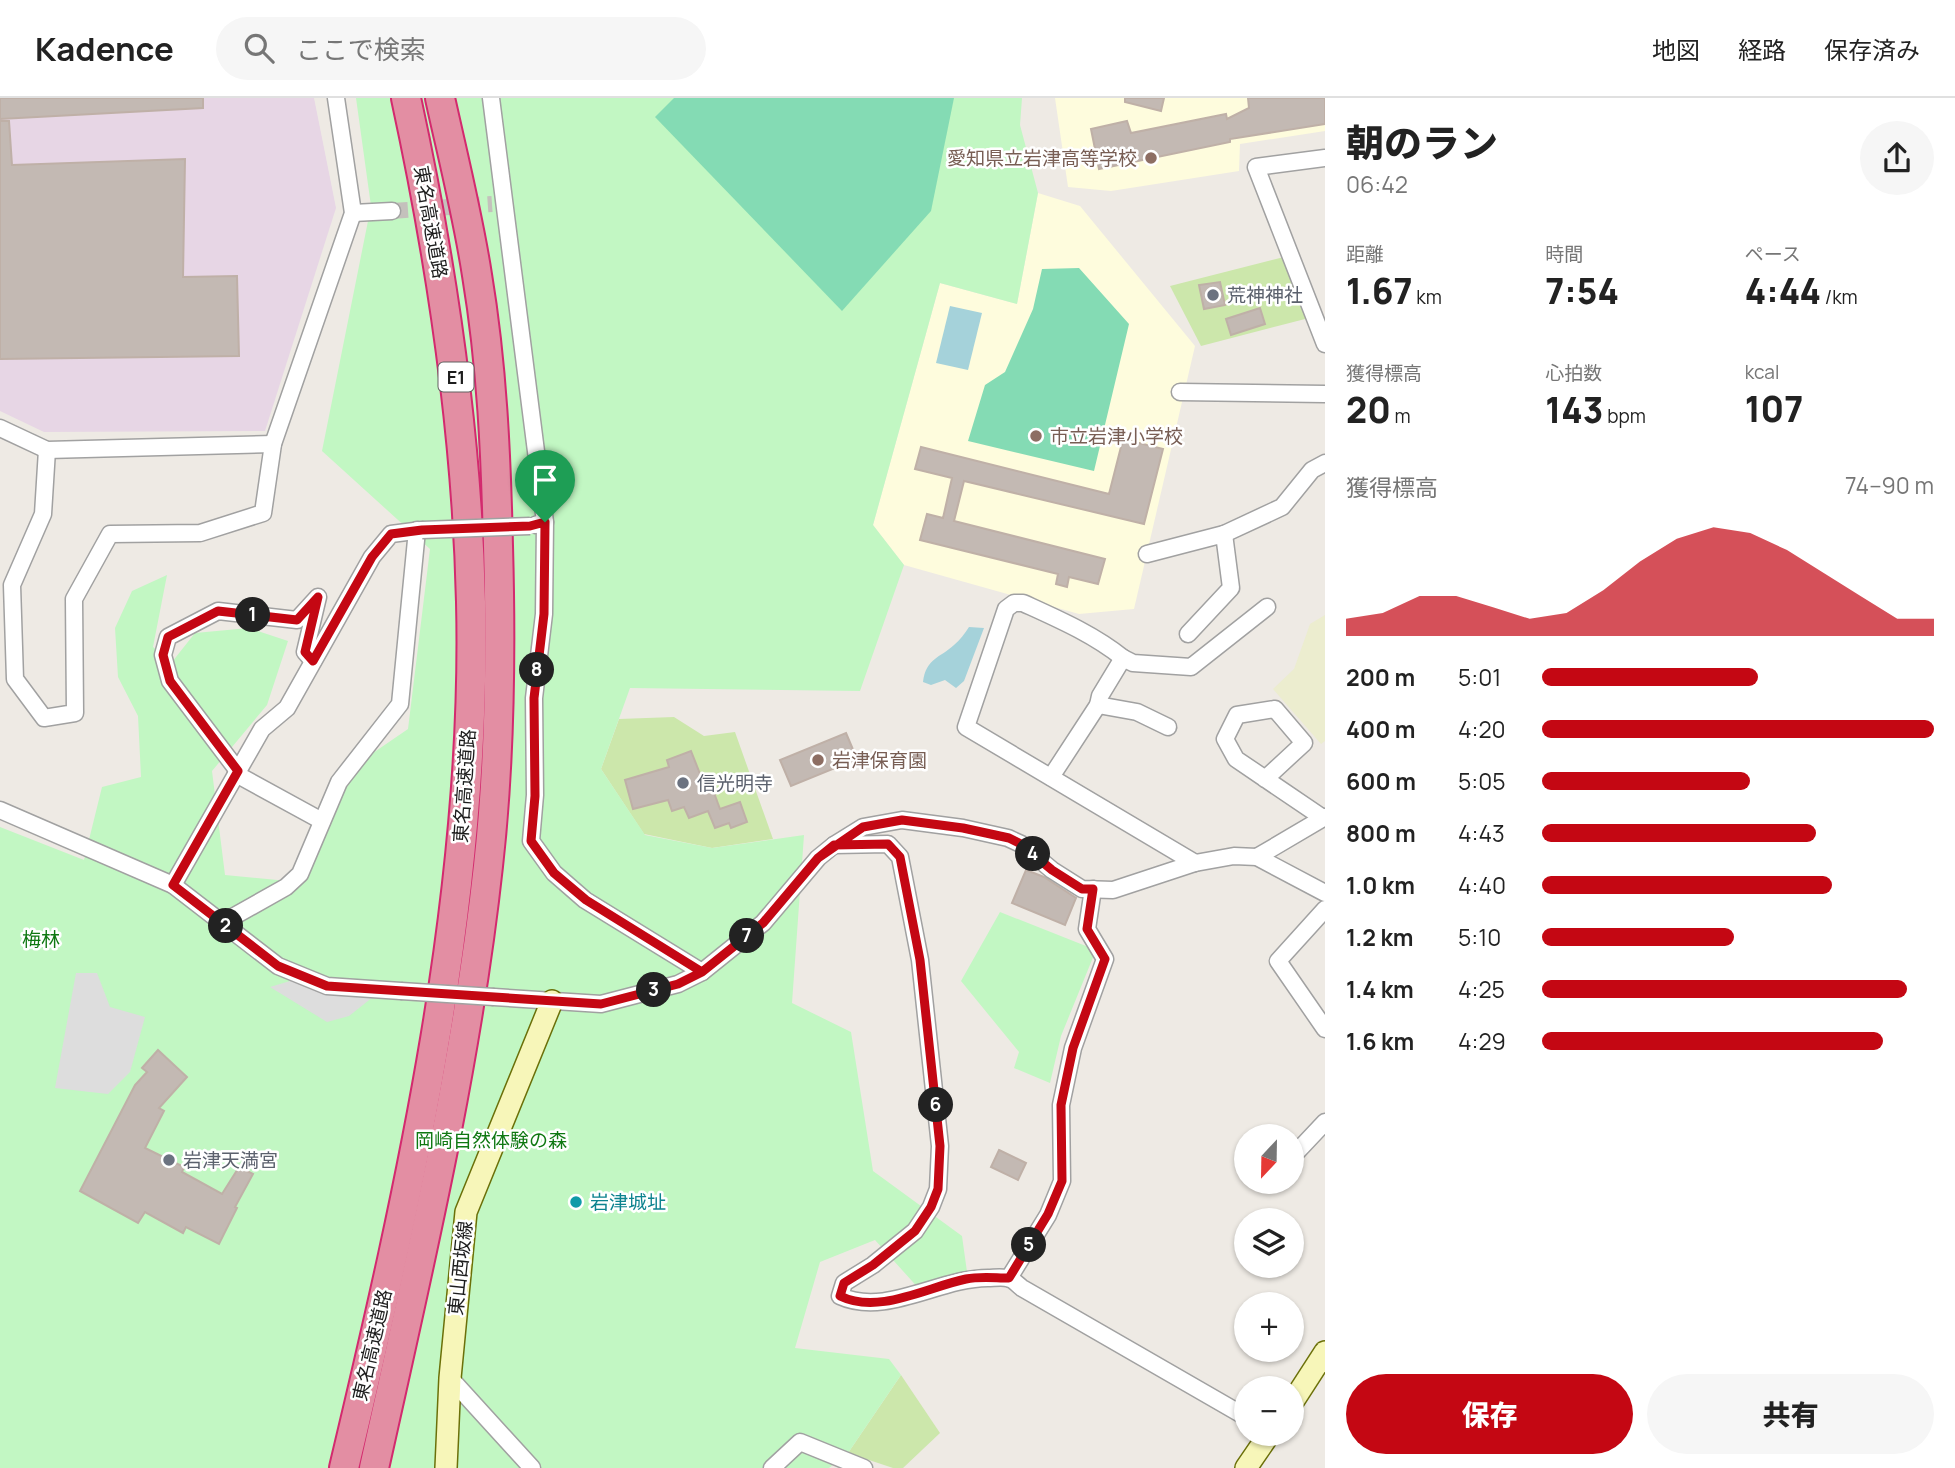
<!DOCTYPE html>
<html lang="ja">
<head>
<meta charset="utf-8">
<style>
	:root { --surface:#fff; --page:#f6f6f6; --text:#222; --muted:#767676; --line:#e0e0e0; --accent:#c40713 }
	body { margin:0; font-family:Manrope,"Noto Sans JP",sans-serif; background:var(--page); color:var(--text); height:100vh; display:flex; flex-direction:column; font-size:26px; white-space:nowrap }
	* { box-sizing:border-box; margin:0 }
	p { font-size:23px; color:var(--muted) }
	.icon { flex:none; width:38px; height:38px; fill:none; stroke:currentColor; stroke-width:2; stroke-linecap:round; stroke-linejoin:round }
	.map { position:relative; flex:1; overflow:hidden }
	.sheet { display:flex; flex-direction:column; background:var(--surface); width:630px }
	.sheet>* { flex:none }
	.needle { width:46px; rotate:202deg }
	.controls { position:absolute; left:1234px; top:1026px; display:grid; gap:14px }
	.controls a { display:grid; place-items:center; width:70px; height:70px; border-radius:50%; background:var(--surface); box-shadow:0 2px 5px #0004; font-size:35px }
	.pin { position:absolute; display:grid; place-items:center; width:60px; height:60px; color:#fff; margin:-72px -30px; border-radius:50% 50% 50% 0; rotate:-45deg; box-shadow:0 0 7px #0007 }
	.pin .icon { rotate:45deg }
	.km { position:absolute; width:35px; height:35px; margin:-18px; border-radius:50%; background:#222; color:#fff; font-size:19px; line-height:35px; text-align:center }
	.round { display:grid; place-items:center; flex:none; width:74px; height:74px; border-radius:37px; background:var(--page) }
	.head { display:flex; align-items:center; justify-content:space-between; height:119px; padding:0 21px }
	h1 { font-size:38px; font-weight:800; line-height:52px }
	.figures { display:grid; grid-template-columns:repeat(3,1fr); gap:10px; height:119px; padding:7px 21px }
	.figures div { display:grid; align-content:center }
	.figures b { font-size:35px; font-weight:800 }
	.figures small { font-size:19px; font-weight:400 }
	.figures p { font-size:19px }
	.chart { height:196px; padding:14px 21px }
	.chart p { display:flex; justify-content:space-between }
	.chart svg { width:100%; height:126px; margin-top:7px; fill:var(--accent); opacity:.7 }
	.cta { display:flex; gap:14px; margin-top:auto; padding:14px 21px }
	.cta a { flex:1; height:80px; border-radius:42px; background:var(--accent); color:#fff; font-size:28px; font-weight:800; line-height:80px; text-align:center }
	.cta a+a { background:var(--page); color:var(--text) }
	ul { padding:0 21px; list-style:none; font-size:23px }
	li { display:grid; grid-template-columns:112px 84px 1fr; align-items:center; height:52px }
	li i { height:18px; border-radius:9px; background:var(--accent) }
	header { display:flex; align-items:center; gap:42px; box-sizing:border-box; height:98px; padding:0 35px; background:var(--surface); border-bottom:2px solid var(--line) }
	header strong { font-size:33px }
	nav { display:flex; gap:38px; margin-inline-start:auto; font-size:24px }
	.search { width:490px; height:63px; background:var(--page); display:flex; align-items:center; gap:18px; box-sizing:border-box; padding:0 24px; border-radius:38px; color:var(--muted); font-size:26px }
	main { display:flex; flex:1; min-height:0 }
	.map>svg:first-child { display:block }
	.industrial { fill:#e7d6e5 }
	.education { fill:#fefcdd }
	.farmland { fill:#ecedcf }
	.grass { fill:#cce7ab }
	.park { fill:#c2f7c3 }
	.pitch { fill:#84dbb4 }
	.parking { fill:#ddd }
	.water { fill:#a5d2da }
	.building { fill:#c3b9b3; stroke:#bfb0a7; stroke-width:2 }
	.lines { fill:none; stroke-linecap:round; stroke-linejoin:round }
	.street-tunnel { stroke:#c4c1bc; stroke-width:16; stroke-dasharray:16 8; stroke-linecap:butt }
	.street-casing { stroke:#a1a1a1; stroke-width:19 }
	.secondary-casing { stroke:#6b7009; stroke-width:24 }
	.highway-casing { stroke:#d32a6e; stroke-width:32 }
	.street { stroke:#fff; stroke-width:16 }
	.secondary { stroke:#f7f6b9; stroke-width:21 }
	.highway { stroke:#e38ea3; stroke-width:28 }
	.street-bridge-casing { stroke:#a1a1a1; stroke-width:19; stroke-linecap:butt }
	.street-bridge { stroke:#fff; stroke-width:16 }
	.route-casing { stroke:#fff; stroke-width:14 }
	.route { stroke:#c40713; stroke-width:9 }
	.education-dot { fill:#8d6e63; stroke:#fff; stroke-width:2.5 }
	.worship-dot { fill:#6b7280; stroke:#fff; stroke-width:2.5 }
	.culture-dot { fill:#0f9aa8; stroke:#fff; stroke-width:2.5 }
	.labels { text-anchor:middle; dominant-baseline:central; stroke-width:5; stroke-linejoin:round; paint-order:stroke }
	.shield { fill:#fff; stroke:#616161; stroke-width:2 }
	.shield-label { font-size:18px; font-weight:bold; fill:#1d1d1d }
	.education-label { font-size:19px; fill:#785e54; stroke:#fff; text-anchor:start }
	.street-label { font-size:19px; fill:#1d1d1d; stroke:#fff }
	.worship-label { font-size:19px; fill:#5b616d; stroke:#fff; text-anchor:start }
	.park-label { font-size:19px; fill:#0f7812; stroke:#fff }
	.culture-label { font-size:19px; fill:#0d838f; stroke:#fff; text-anchor:start }
</style>
</head>
<body>
<header>
<strong>Kadence</strong>
<div class="search"><svg class="icon" aria-label="search" viewBox="0 0 24 24"><circle cx="10" cy="10" r="6"/><path d="M15 15l6 6"/></svg>ここで検索</div>
<nav><a>地図</a><a>経路</a><a>保存済み</a></nav>
</header>
<main>
<div class="map">
<svg width="1325" height="1370" viewBox="0 0 1325 1370">
	<rect width="100%" height="100%" fill="#eeeae4"/>
	<path class="industrial" d="M0,0H314L336,110L265,333L44,334L0,313Z"/>
	<g class="education">
		<path d="M1055,0H1325V33L1240,46L1239,73L1111,93L1068,89Z"/>
		<path d="M1038,95L1080,108L1195,248L1134,511L1079,516L904,467L873,427L940,185L1017,206Z"/>
	</g>
	<path class="farmland" d="M1325,517V643L1321,646L1273,591L1294,571L1310,526Z"/>
	<g class="grass">
		<path d="M1288,158L1309,220L1201,248L1170,188Z"/>
		<path d="M674,619L704,638L735,634L773,741L712,750L644,736L601,671L619,621Z"/>
		<path d="M901,1277L940,1335L903,1370H893L848,1355Z"/>
	</g>
	<g class="park">
		<path d="M356,0H1022L1020,27L1038,95L1017,206L940,185L873,427L904,467L860,593L630,590L601,671L645,737L712,750L804,737L792,905L851,934L873,1073L962,1138L968,1181L921,1193L875,1142L820,1164L795,1250L889,1261L901,1277L848,1355L829,1370H0V729L84,762L102,689L141,679L138,618L118,579L115,530L132,493L167,477L153,549L172,564L195,535L249,530L288,543L267,607L212,673L225,777L288,783L335,681L408,631L430,451L322,353L371,108Z"/>
		<path d="M1000,814L1096,852L1061,938L1050,985L1014,970L1019,954L961,883Z"/>
	</g>
	<g class="pitch">
		<path d="M674,0H954L931,113L842,213L655,19Z"/>
		<path d="M1079,170L1129,226L1094,373L968,343L985,287L1005,274L1033,211L1042,171Z"/>
	</g>
	<g class="parking">
		<path d="M76,875H97L110,909L145,919L130,974L108,996L55,990Z"/>
		<path d="M300,880L378,895L349,918L327,924L270,889Z"/>
	</g>
	<g class="water">
		<path d="M950,208L982,215L968,272L936,265Z"/>
		<path d="M969,529L984,530L964,583L956,590L945,582L931,587L923,584C926,560 940,560 954,547C960,542 965,535 969,529Z"/>
	</g>
	<g class="building">
		<path d="M0,0H203V10L0,21Z"/>
		<path d="M1125,0H1164L1161,13L1125,4Z"/>
		<path d="M1248,0H1325V26L1230,41V44L1099,71L1091,31L1127,23L1131,35L1226,16L1227,21L1249,10Z"/>
		<path d="M0,23H9L12,67L185,61L183,179L237,178L239,258L0,261Z"/>
		<path d="M1220,184L1225,207L1204,211L1199,187Z"/>
		<path d="M1260,210L1265,226L1231,237L1226,221Z"/>
		<path d="M1123,341L1163,351L1144,426L964,383L954,423L1105,461L1098,486L1069,479L1067,489L1056,486L1058,476L920,442L927,416L943,420L952,380L915,371L921,349L1109,396Z"/>
		<path d="M846,635L857,661L791,688L780,662Z"/>
		<path d="M691,653L704,686L710,684L720,711L740,704L747,724L731,730L729,725L715,730L708,713L689,720L684,709L672,713L668,702L633,711L625,682L669,669L667,662Z"/>
		<path d="M1026,772L1044,779L1076,800L1065,827L1012,805Z"/>
		<path d="M158,952L187,979L159,1010L164,1013L145,1050L184,1069L182,1074L222,1096L239,1069L253,1076L235,1109L237,1110L219,1146L186,1129L183,1135L145,1114L138,1125L80,1093L135,987L147,974L142,970Z"/>
		<path d="M999,1052L1026,1065L1018,1082L991,1069Z"/>
	</g>
	<g class="lines">
		<path class="street-tunnel" d="M392,113L492,106"/>
		<g class="street-casing">
			<g id="street">
				<path d="M491,0L545,424L535,427"/>
				<path d="M1325,60L1256,69L1325,246"/>
				<path d="M353,115L392,113"/>
				<path d="M1180,294L1325,296"/>
				<path d="M0,330L47,352L273,346"/>
				<path d="M47,352L43,416L12,487L15,581L44,620L75,615L74,501L110,436L200,435L263,415L273,346L353,115L336,0"/>
				<path d="M545,424L544,516L534,600L535,697L531,743L554,775L585,802L702,874"/>
				<path d="M1224,436L1282,409L1312,372L1325,365"/>
				<path d="M1147,456L1224,436L1231,490L1188,536"/>
				<path d="M1123,560C1093,536 1058,521 1023,505H1014L1006,511L966,629L1195,765"/>
				<path d="M1098,607L1137,614L1168,629"/>
				<path d="M238,673L170,583L163,557L168,539L218,513L297,522L318,499L305,554L313,563"/>
				<path d="M236,676L322,723"/>
				<path d="M1051,679L1098,607L1100,598L1123,560L1133,565L1191,569L1267,509"/>
				<path d="M1265,681L1304,645L1275,611L1237,617L1225,641L1236,661L1323,720"/>
				<path d="M0,712L173,787L278,868L327,888L401,893"/>
				<path d="M834,747L888,746L900,759L920,862L940,1048L938,1091L931,1109L915,1133L873,1167L844,1185L840,1198C886,1219 939,1180 988,1180C994,1180 1004,1178 1010,1181C1014,1182 1019,1188 1022,1190L1246,1319"/>
				<path d="M1257,759L1325,719"/>
				<path d="M173,787L262,631L287,610L372,459L391,436L422,432"/>
				<path d="M1325,811L1278,863L1325,931"/>
				<path d="M222,825L286,789L300,776L339,684L400,606L417,432"/>
				<path d="M494,899L601,906L678,886L702,874L763,825L818,760L834,747L863,729L902,722L963,730L1008,740L1021,746L1052,772L1082,791L1113,792L1195,765L1234,758L1257,759L1325,795"/>
				<path d="M1292,1059L1325,1024"/>
				<path d="M1009,1180L1048,1117L1062,1083L1061,1007L1073,950L1105,861L1087,831L1093,791"/>
				<path d="M450,1280L532,1370"/>
				<path d="M772,1370L800,1344L864,1370"/>
			</g>
		</g>
		<g class="secondary-casing">
			<g id="secondary">
				<path d="M1292,1305L1325,1254"/>
				<path d="M446,1370L450,1280L466,1114L552,903"/>
				<path d="M1246,1370L1270,1335"/>
			</g>
		</g>
		<g class="highway-casing">
			<g id="highway">
				<path d="M344,1370C411,1089 478,793 471,504C467,333 442,166 406,0"/>
				<path d="M374,1370C418,1171 466,971 488,768C500,662 501,554 498,448C496,357 492,267 477,177C468,118 453,59 440,0"/>
			</g>
		</g>
		<use href="#street" class="street"/>
		<use href="#secondary" class="secondary"/>
		<use href="#highway" class="highway"/>
		<g class="street-bridge-casing">
			<g id="street-bridge">
				<path d="M422,432L530,428"/>
				<path d="M401,893L494,899"/>
			</g>
		</g>
		<use href="#street-bridge" class="street-bridge"/>
	</g>
	<g class="lines">
		<g class="route-casing">
			<path id="route" d="M545,424L530,428L422,432L391,436L372,459L313,563L305,554L318,499L297,522L218,513L168,539L163,557L170,583L238,673L173,787L278,868L327,888L601,906L678,886L702,874L763,825L818,760L863,729L902,722L963,730L1009,740L1021,746L1052,772L1082,791H1093L1087,831L1105,861L1073,950L1061,1007L1062,1083L1048,1116L1009,1180C995,1180 980,1178 966,1181C927,1189 879,1217 840,1198L844,1185L873,1167L915,1133L931,1109L938,1091L940,1048L920,862L900,759L888,746L834,747L818,760L763,825L702,874L586,802L554,775L531,743L535,698L534,600L544,516L545,424"/>
		</g>
		<use href="#route" class="route"/>
	</g>
	<g class="education-dot">
		<circle cx="1151" cy="60" r="7"/>
		<circle cx="1036" cy="338" r="7"/>
		<circle cx="818" cy="662" r="7"/>
	</g>
	<g class="worship-dot">
		<circle cx="1213" cy="197" r="7"/>
		<circle cx="683" cy="685" r="7"/>
		<circle cx="169" cy="1062" r="7"/>
	</g>
	<circle class="culture-dot" cx="576" cy="1104" r="7"/>
	<g class="labels">
		<rect class="shield" x="438.5" y="264.5" width="35" height="29" rx="5"/>
		<g class="shield-label">
			<text x="456" y="279">E1</text>
		</g>
		<g class="education-label">
			<text x="1137" y="60" text-anchor="end">愛知県立岩津高等学校</text>
			<text x="1050" y="338">市立岩津小学校</text>
			<text x="832" y="662">岩津保育園</text>
		</g>
		<g class="street-label">
			<text transform="translate(431 124) rotate(80)">東名高速道路</text>
			<text transform="translate(464 688) rotate(-86)">東名高速道路</text>
			<text transform="translate(460 1170) rotate(-84)">東山西坂線</text>
			<text transform="translate(372 1247) rotate(-77)">東名高速道路</text>
		</g>
		<g class="worship-label">
			<text x="1227" y="197">荒神神社</text>
			<text x="697" y="685">信光明寺</text>
			<text x="183" y="1062">岩津天満宮</text>
		</g>
		<g class="park-label">
			<text x="41" y="841">梅林</text>
			<text x="491" y="1042">岡崎自然体験の森</text>
		</g>
		<g class="culture-label">
			<text x="590" y="1104">岩津城址</text>
		</g>
	</g>
</svg>
<div class="controls">
<a><svg class="needle" viewBox="-14 -14 28 28"><path d="M0-13l5 13h-10z" fill="#e53935"/><path d="M0 13l5-13h-10z" fill="#767676"/></svg></a>
<a><svg class="icon" aria-label="layers" viewBox="0 0 24 24"><path d="M12 4l9 5-9 5-9-5zM3 14l9 5 9-5"/></svg></a>
<a>+</a>
<a>−</a>
</div>
<div class="pin" style="left:545px;top:424px;background:#1e9e55"><svg class="icon" aria-label="arrive" viewBox="0 0 24 24"><path d="M6 21V4h12l-3 4 3 4H6"/></svg></div>
<b class="km" style="left:253px;top:517px">1</b>
<b class="km" style="left:226px;top:828px">2</b>
<b class="km" style="left:654px;top:892px">3</b>
<b class="km" style="left:1033px;top:756px">4</b>
<b class="km" style="left:1029px;top:1147px">5</b>
<b class="km" style="left:936px;top:1007px">6</b>
<b class="km" style="left:747px;top:838px">7</b>
<b class="km" style="left:537px;top:572px">8</b>
</div>
<section class="sheet">
<div class="head"><div><h1>朝のラン</h1><p>06:42</p></div><a class="round"><svg class="icon" aria-label="share" viewBox="0 0 24 24"><path d="M12 15V3M7 8l5-5 5 5M5 13v7h14v-7"/></svg></a></div>
<div class="figures">
<div><p>距離</p><b>1.67<small> km</small></b></div>
<div><p>時間</p><b>7:54</b></div>
<div><p>ペース</p><b>4:44<small> /km</small></b></div>
</div>
<div class="figures">
<div><p>獲得標高</p><b>20<small> m</small></b></div>
<div><p>心拍数</p><b>143<small> bpm</small></b></div>
<div><p>kcal</p><b>107</b></div>
</div>
<div class="chart"><p><span>獲得標高</span>74–90 m</p>
<svg viewBox="0 0 160 44" preserveAspectRatio="none"><path d="M0 44V38L10 36L20 30L30 30L40 34L50 38L60 36L70 28L80 18L90 10L100 6L110 8L120 14L130 22L140 30L150 38L160 38V44z"/></svg>
</div>
<ul>
<li><b>200 m</b>5:01<i style="width:55%"></i></li>
<li><b>400 m</b>4:20<i style="width:100%"></i></li>
<li><b>600 m</b>5:05<i style="width:53%"></i></li>
<li><b>800 m</b>4:43<i style="width:70%"></i></li>
<li><b>1.0 km</b>4:40<i style="width:74%"></i></li>
<li><b>1.2 km</b>5:10<i style="width:49%"></i></li>
<li><b>1.4 km</b>4:25<i style="width:93%"></i></li>
<li><b>1.6 km</b>4:29<i style="width:87%"></i></li>
</ul>
<div class="cta"><a>保存</a><a>共有</a></div>
</section>
</main>
</body>
</html>
